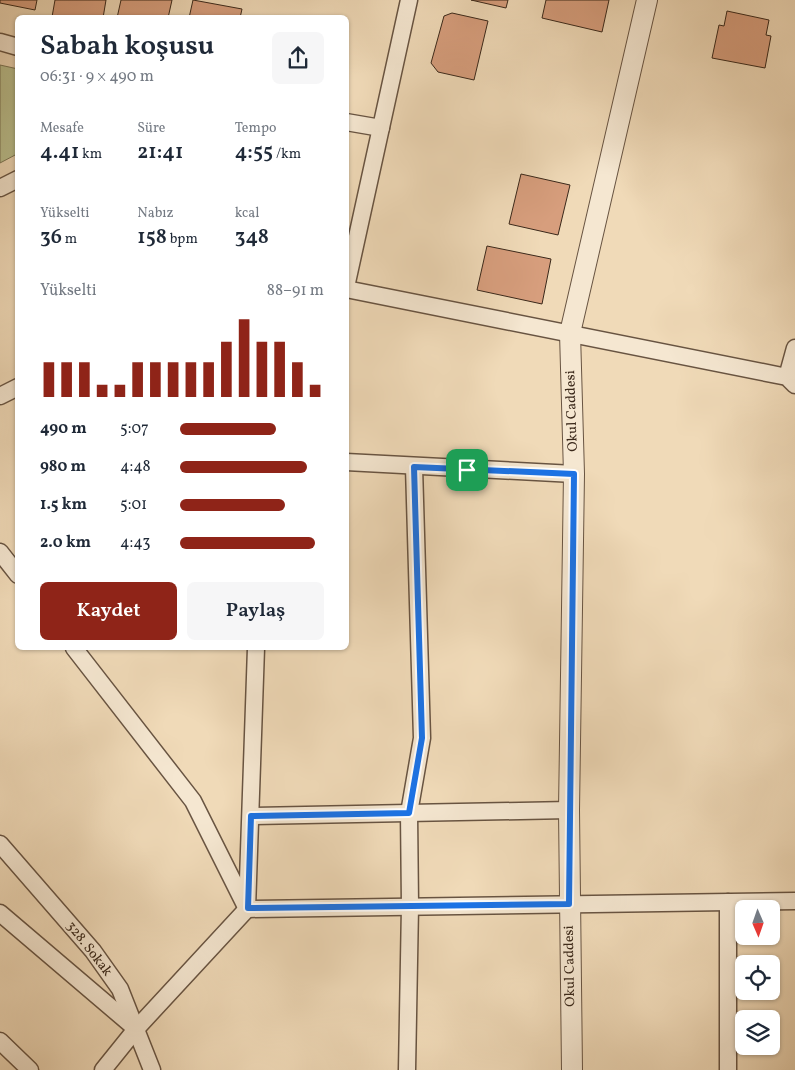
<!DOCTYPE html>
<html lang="tr">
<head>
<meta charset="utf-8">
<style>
	:root { --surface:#fff; --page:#f6f6f7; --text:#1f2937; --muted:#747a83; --accent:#8f2418 }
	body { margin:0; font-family:Vollkorn,serif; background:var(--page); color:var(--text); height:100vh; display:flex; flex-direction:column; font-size:19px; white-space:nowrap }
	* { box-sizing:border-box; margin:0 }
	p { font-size:16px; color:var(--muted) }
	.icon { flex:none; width:28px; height:28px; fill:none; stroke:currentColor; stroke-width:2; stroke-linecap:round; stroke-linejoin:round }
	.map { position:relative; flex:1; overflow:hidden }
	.panel { position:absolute; left:15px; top:15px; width:334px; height:635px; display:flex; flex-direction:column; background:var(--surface); border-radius:8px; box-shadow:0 1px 4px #0004 }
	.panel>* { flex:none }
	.needle { width:32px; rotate:178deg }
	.tools { position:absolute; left:735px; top:900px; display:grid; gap:10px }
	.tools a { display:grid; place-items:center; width:45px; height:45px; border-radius:8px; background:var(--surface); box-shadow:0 1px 4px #0004; font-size:25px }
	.pin { position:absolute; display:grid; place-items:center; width:42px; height:42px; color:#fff; margin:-21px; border-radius:10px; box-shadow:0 2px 8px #0006 }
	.round { display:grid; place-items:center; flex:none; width:52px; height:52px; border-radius:8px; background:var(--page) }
	.summary { display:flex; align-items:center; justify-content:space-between; height:85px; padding:0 25px }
	h1 { font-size:28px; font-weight:600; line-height:38px }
	.metrics { display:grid; grid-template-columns:repeat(3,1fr); gap:8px; height:85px; padding:5px 25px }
	.metrics div { display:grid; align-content:center }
	.metrics b { font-size:21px; font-weight:600 }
	.metrics small { font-size:14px; font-weight:400 }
	.metrics p { font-size:14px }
	.chart { height:140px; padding:10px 25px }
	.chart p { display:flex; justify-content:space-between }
	.chart svg { width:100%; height:90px; margin-top:5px; stroke:var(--accent); stroke-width:6 }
	.primary-button { display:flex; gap:10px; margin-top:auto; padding:10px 25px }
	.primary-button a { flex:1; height:58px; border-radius:8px; background:var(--accent); color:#fff; font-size:20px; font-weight:600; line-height:58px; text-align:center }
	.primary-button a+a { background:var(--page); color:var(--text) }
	ul { padding:0 25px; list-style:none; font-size:16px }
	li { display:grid; grid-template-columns:80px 60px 1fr; align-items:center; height:38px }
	li i { height:12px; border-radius:6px; background:var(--accent) }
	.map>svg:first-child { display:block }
	.green { fill:#bac08f; stroke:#7a7454 }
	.building { fill:#d79e7d; stroke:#3a281a }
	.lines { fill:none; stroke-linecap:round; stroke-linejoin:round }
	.minor-casing { stroke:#685442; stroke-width:19 }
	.tertiary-casing { stroke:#685442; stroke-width:22 }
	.minor { stroke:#f5e7d1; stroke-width:16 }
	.tertiary { stroke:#f5e7d1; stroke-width:20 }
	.route-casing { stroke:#fff; stroke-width:10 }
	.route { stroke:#1a73e8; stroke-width:6 }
	.labels { text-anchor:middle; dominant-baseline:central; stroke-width:4; stroke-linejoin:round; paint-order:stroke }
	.street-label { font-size:14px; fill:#3a281a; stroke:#f5e7d1 }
</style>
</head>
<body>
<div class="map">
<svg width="795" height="1070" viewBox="0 0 795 1070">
	<rect width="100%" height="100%" fill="#f0dab8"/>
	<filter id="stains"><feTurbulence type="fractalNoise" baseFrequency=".004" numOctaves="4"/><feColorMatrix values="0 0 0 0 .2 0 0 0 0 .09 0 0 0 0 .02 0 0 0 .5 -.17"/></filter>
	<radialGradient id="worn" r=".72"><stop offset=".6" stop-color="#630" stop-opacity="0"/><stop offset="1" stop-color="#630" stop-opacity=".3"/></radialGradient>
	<path class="green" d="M0,65L18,69L17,154L0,163Z"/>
	<g class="building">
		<path d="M0,0H37L35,10L0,3Z"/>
		<path d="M55,0H106L103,18L52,17Z"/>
		<path d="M121,0H172L168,18H117Z"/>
		<path d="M193,0L242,9L240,18H189Z"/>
		<path d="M471,0H508L506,8Z"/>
		<path d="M546,0H609L602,32L542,18Z"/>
		<path d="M727,11L769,20L766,35L771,36L765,68L712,58L719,25L724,26Z"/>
		<path d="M452,13L488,21L474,80L438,72L431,63L444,16Z"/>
		<path d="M521,174L570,185L558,235L509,224Z"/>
		<path d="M487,246L551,259L542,304L477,290Z"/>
	</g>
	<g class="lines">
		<g class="minor-casing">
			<g id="minor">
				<path d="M0,42L18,47"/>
				<path d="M346,122L381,128"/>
				<path d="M0,188L18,179"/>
				<path d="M346,287L409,0"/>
				<path d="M346,289L787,377L795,385"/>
				<path d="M787,377L795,348"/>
				<path d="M0,396L18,387"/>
				<path d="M346,462L574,474"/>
				<path d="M0,552L18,575"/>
				<path d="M74,648L193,801L246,907"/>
				<path d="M251,816L569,810"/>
				<path d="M0,844L93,951L120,989L152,1070"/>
				<path d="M247,909L795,901"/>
				<path d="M0,913L135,1028"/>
				<path d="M0,1041L30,1070"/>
				<path d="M103,1070L136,1029L247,909L256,648"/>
				<path d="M407,1070L410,906L409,813L422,738L414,467"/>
				<path d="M728,1070V902"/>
			</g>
		</g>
		<g class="tertiary-casing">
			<path id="tertiary" d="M572,1070L569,810L574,474L570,333L647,0"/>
		</g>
		<use href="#minor" class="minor"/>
		<use href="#tertiary" class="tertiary"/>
	</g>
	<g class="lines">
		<g class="route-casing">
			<path id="route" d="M414,467L574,474L569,904L248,908L251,816L409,813L422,738Z"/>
		</g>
		<use href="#route" class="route"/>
	</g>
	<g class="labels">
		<g class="street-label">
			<text transform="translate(572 411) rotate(-92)">Okul Caddesi</text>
			<text transform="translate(89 949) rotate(52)">328. Sokak</text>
			<text transform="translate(570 966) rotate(-91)">Okul Caddesi</text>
		</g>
	</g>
	<rect width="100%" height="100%" filter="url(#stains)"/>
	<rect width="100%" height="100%" fill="url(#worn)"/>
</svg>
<div class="tools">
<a><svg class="needle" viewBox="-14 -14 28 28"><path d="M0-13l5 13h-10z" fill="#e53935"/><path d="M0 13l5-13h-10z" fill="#747a83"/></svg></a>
<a><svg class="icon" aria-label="locate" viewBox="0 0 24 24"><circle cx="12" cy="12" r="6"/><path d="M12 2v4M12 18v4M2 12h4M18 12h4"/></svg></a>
<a><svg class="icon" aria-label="layers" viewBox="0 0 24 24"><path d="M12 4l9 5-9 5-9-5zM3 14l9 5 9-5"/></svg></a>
</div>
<div class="pin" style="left:467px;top:470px;background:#1e9e55"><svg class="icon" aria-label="arrive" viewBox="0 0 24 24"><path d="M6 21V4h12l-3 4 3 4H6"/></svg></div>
<section class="panel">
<div class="summary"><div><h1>Sabah koşusu</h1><p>06:31 · 9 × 490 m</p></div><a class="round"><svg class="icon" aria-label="share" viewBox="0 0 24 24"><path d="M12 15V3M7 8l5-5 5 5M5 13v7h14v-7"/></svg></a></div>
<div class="metrics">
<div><p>Mesafe</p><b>4.41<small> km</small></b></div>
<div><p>Süre</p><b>21:41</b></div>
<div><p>Tempo</p><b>4:55<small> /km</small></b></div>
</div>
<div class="metrics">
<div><p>Yükselti</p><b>36<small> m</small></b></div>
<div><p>Nabız</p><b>158<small> bpm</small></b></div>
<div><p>kcal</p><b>348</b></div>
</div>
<div class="chart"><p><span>Yükselti</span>88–91 m</p>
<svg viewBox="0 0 160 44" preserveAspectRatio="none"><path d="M5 44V27M15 44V27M25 44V27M35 44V38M45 44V38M55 44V27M65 44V27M75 44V27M85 44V27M95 44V27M105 44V17M115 44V6M125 44V17M135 44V17M145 44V27M155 44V38"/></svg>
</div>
<ul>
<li><b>490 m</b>5:07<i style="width:67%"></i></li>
<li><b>980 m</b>4:48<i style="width:88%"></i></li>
<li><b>1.5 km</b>5:01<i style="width:73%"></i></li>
<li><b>2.0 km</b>4:43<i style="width:94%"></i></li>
</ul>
<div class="primary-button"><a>Kaydet</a><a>Paylaş</a></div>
</section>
</div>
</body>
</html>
